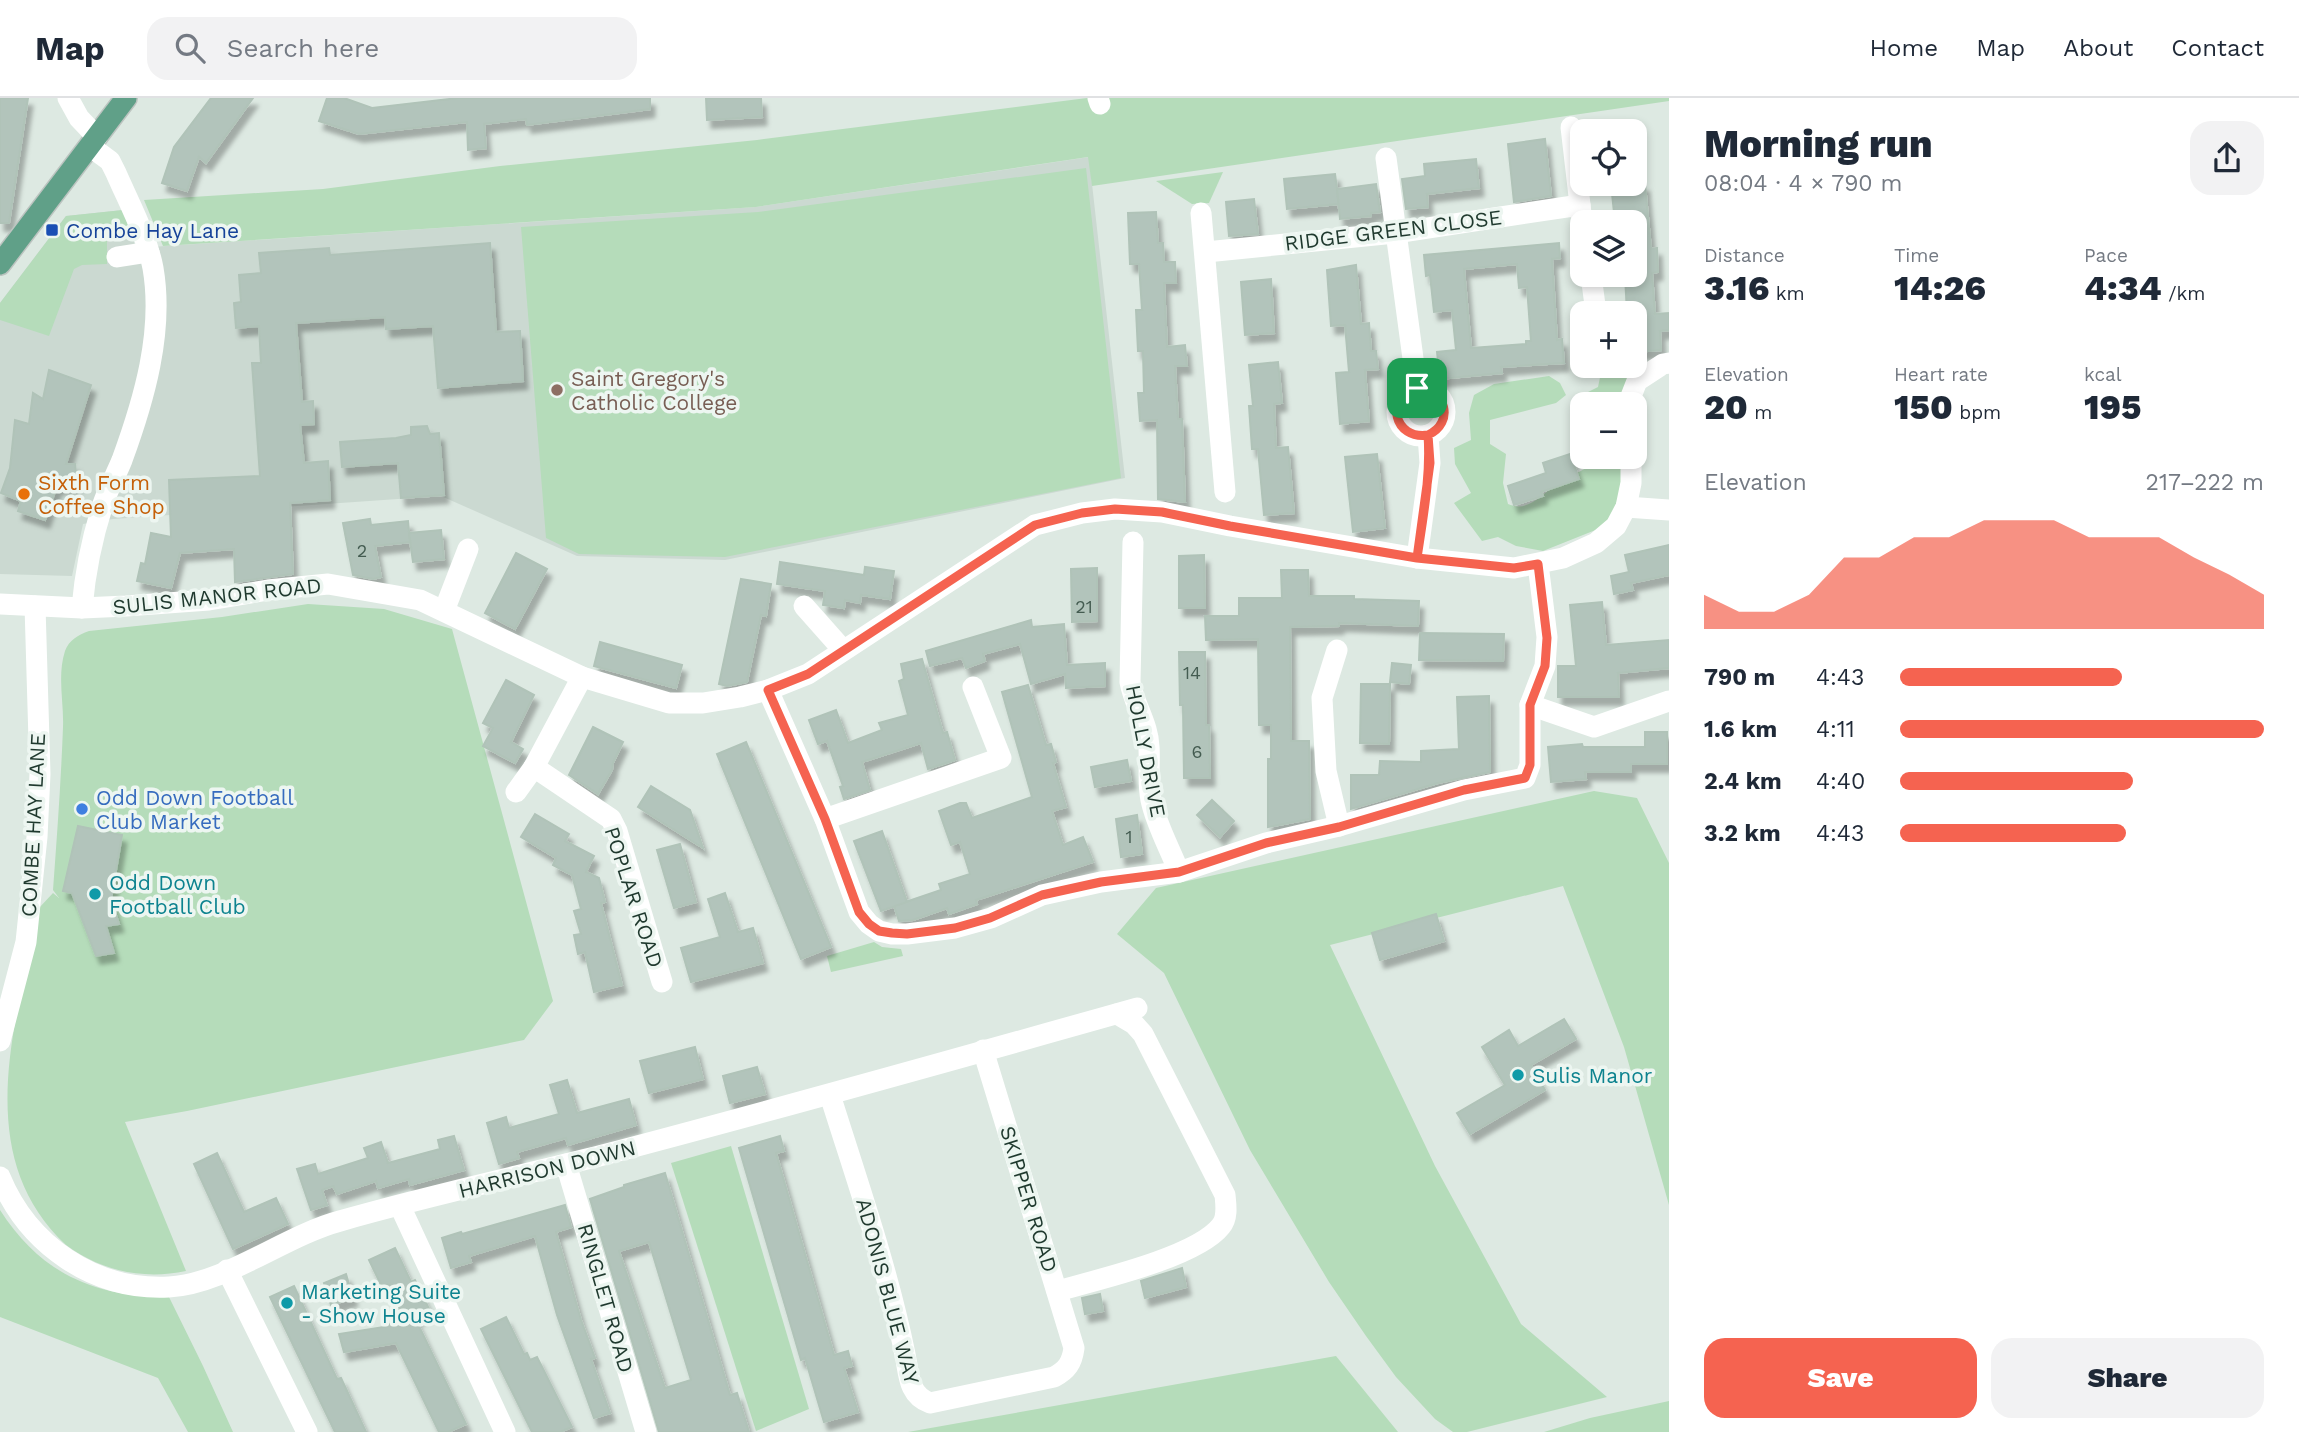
<!DOCTYPE html>
<html lang="en">
<head>
<meta charset="utf-8">
<style>
	:root { --surface:#fff; --page:#f2f2f3; --text:#1f2937; --muted:#747a83; --line:#e0e1e3; --accent:#f56350 }
	body { margin:0; font-family:"Work Sans",sans-serif; background:var(--page); color:var(--text); height:100vh; display:flex; flex-direction:column; font-size:26px; white-space:nowrap }
	* { box-sizing:border-box; margin:0 }
	p { font-size:23px; color:var(--muted) }
	.icon { flex:none; width:38px; height:38px; fill:none; stroke:currentColor; stroke-width:2; stroke-linecap:round; stroke-linejoin:round }
	.map { position:relative; flex:1; overflow:hidden }
	.details { display:flex; flex-direction:column; background:var(--surface); width:630px }
	.details>* { flex:none }
	.tools { position:absolute; left:1570px; top:21px; display:grid; gap:14px }
	.tools a { display:grid; place-items:center; width:77px; height:77px; border-radius:14px; background:var(--surface); box-shadow:0 4px 10px #0003; font-size:35px }
	.pin { position:absolute; display:grid; place-items:center; width:60px; height:60px; color:#fff; margin:-30px; border-radius:14px; box-shadow:0 4px 10px #0006 }
	.round { display:grid; place-items:center; flex:none; width:74px; height:74px; border-radius:21px; background:var(--page) }
	.summary { display:flex; align-items:center; justify-content:space-between; height:119px; padding:0 35px }
	h1 { font-size:38px; font-weight:800; line-height:52px }
	.stats { display:grid; grid-template-columns:repeat(3,1fr); gap:10px; height:119px; padding:7px 35px }
	.stats div { display:grid; align-content:center }
	.stats b { font-size:35px; font-weight:800 }
	.stats small { font-size:19px; font-weight:400 }
	.stats p { font-size:19px }
	.chart { height:196px; padding:14px 35px }
	.chart p { display:flex; justify-content:space-between }
	.chart svg { width:100%; height:126px; margin-top:7px; fill:var(--accent); opacity:.7 }
	.action { display:flex; gap:14px; margin-top:auto; padding:14px 35px }
	.action a { flex:1; height:80px; border-radius:21px; background:var(--accent); color:#fff; font-size:28px; font-weight:800; line-height:80px; text-align:center }
	.action a+a { background:var(--page); color:var(--text) }
	ul { padding:0 35px; list-style:none; font-size:23px }
	li { display:grid; grid-template-columns:112px 84px 1fr; align-items:center; height:52px }
	li i { height:18px; border-radius:9px; background:var(--accent) }
	header { display:flex; align-items:center; gap:42px; box-sizing:border-box; height:98px; padding:0 35px; background:var(--surface); border-bottom:2px solid var(--line) }
	header strong { font-size:33px }
	nav { display:flex; gap:38px; margin-inline-start:auto; font-size:24px }
	.search { width:490px; height:63px; background:var(--page); display:flex; align-items:center; gap:18px; box-sizing:border-box; padding:0 24px; border-radius:21px; color:var(--muted); font-size:26px }
	main { display:flex; flex:1; min-height:0 }
	.map>svg:first-child { display:block }
	.built { fill:#cbd9d1 }
	.green { fill:#b5dcba }
	.building { fill:#b2c4bb; stroke:#b0c3b8; stroke-width:2; fill-rule:evenodd; filter:url(#shadow) }
	.lines { fill:none; stroke-linecap:round; stroke-linejoin:round }
	.major-casing { stroke:#bcc4c0; stroke-width:24 }
	.minor { stroke:#fff; stroke-width:21 }
	.major { stroke:#60a088; stroke-width:21 }
	.route-casing { stroke:#fff; stroke-width:14 }
	.route { stroke:#f56350; stroke-width:9 }
	.transit-dot { fill:#1a4fb4; stroke:#edf6f1; stroke-width:2.5 }
	.education-dot { fill:#8d6e63; stroke:#edf6f1; stroke-width:2.5 }
	.food-dot { fill:#e8710a; stroke:#edf6f1; stroke-width:2.5 }
	.shop-dot { fill:#3f7fe0; stroke:#edf6f1; stroke-width:2.5 }
	.culture-dot { fill:#0f9aa8; stroke:#edf6f1; stroke-width:2.5 }
	.labels { text-anchor:middle; dominant-baseline:central; stroke-width:7; stroke-linejoin:round; paint-order:stroke }
	.number-label { font-size:18px; fill:#445c51 }
	.transit-label { font-size:21px; fill:#164399; stroke:#edf6f1; text-anchor:start }
	.street-label { font-size:21px; fill:#1f392e; stroke:#edf6f1 }
	.education-label { font-size:21px; fill:#785e54; stroke:#edf6f1; text-anchor:start }
	.food-label { font-size:21px; fill:#c56008; stroke:#edf6f1; text-anchor:start }
	.shop-label { font-size:21px; fill:#366cbe; stroke:#edf6f1; text-anchor:start }
	.culture-label { font-size:21px; fill:#0d838f; stroke:#edf6f1; text-anchor:start }
</style>
</head>
<body>
<header>
<strong>Map</strong>
<div class="search"><svg class="icon" aria-label="search" viewBox="0 0 24 24"><circle cx="10" cy="10" r="6"/><path d="M15 15l6 6"/></svg>Search here</div>
<nav><a>Home</a><a>Map</a><a>About</a><a>Contact</a></nav>
</header>
<main>
<div class="map">
<svg width="1669" height="1334" viewBox="0 0 1669 1334">
	<defs>
		<filter id="shadow"><feDropShadow dx="4.5" dy="8" stdDeviation="2" flood-color="#0004"/></filter>
	</defs>
	<rect width="100%" height="100%" fill="#dde9e2"/>
	<path class="built" d="M1089,59L1125,380L725,462L577,458L441,398L113,421L83,426L72,478L0,476V205L66,118L123,112L136,150L756,109Z"/>
	<g class="green">
		<path d="M1087,0H1669V3L1092,88L1088,59L756,109L163,148L144,102L323,91L500,68L757,42Z"/>
		<path d="M1086,70L1121,380L725,459L579,456L546,440L521,129L758,114Z"/>
		<path d="M1223,74L1209,105L1192,106L1156,83Z"/>
		<path d="M123,112L132,140L107,143V166L82,167L74,171L49,238L0,222V205L66,118Z"/>
		<path d="M1610,268L1635,270C1630,285 1621,290 1619,306H1582V345L1572,309L1580,298L1598,289L1602,270Z"/>
		<path d="M1549,278L1560,285L1566,297L1556,305L1490,322V346L1506,356L1503,385L1508,406C1527,415 1541,397 1556,387C1567,380 1579,374 1590,368L1587,359H1622L1623,373L1615,418L1598,431L1543,453L1516,448L1498,439L1482,443L1454,405L1471,395L1455,366L1454,350L1471,342L1469,315L1474,297L1494,286Z"/>
		<path d="M308,506L384,511L452,531L553,903L524,942L187,1013L125,1024L186,1173C143,1182 101,1173 66,1147C0,1085 0,1003 17,914C24,880 32,845 39,810L53,795L59,800L53,792C57,738 61,683 63,629C64,604 57,578 65,553C69,542 78,537 89,533L222,519Z"/>
		<path d="M1594,693L1637,700L1669,765V1107L1624,949L1563,788L1330,847L1435,1068L1521,1226L1607,1299L1467,1334H1453L1435,1321L1396,1279L1366,1238L1329,1184L1250,1052L1164,875L1117,836L1156,790Z"/>
		<path d="M874,844L882,849L901,851L903,858L831,874L827,858Z"/>
		<path d="M731,1048L809,1311L756,1333L671,1065Z"/>
		<path d="M0,1112C41,1176 95,1199 169,1199L203,1268L233,1334H188L158,1280L0,1219Z"/>
		<path d="M1336,1258L1398,1334H908Z"/>
		<path d="M1669,1303V1334H1544L1590,1320Z"/>
	</g>
	<g class="building">
		<path d="M0,0H28L9,125H0Z"/>
		<path d="M211,0H253L206,65L199,59L187,93L162,85L174,49Z"/>
		<path d="M327,0H344L372,10L458,0H650V11L527,27L526,21L484,26L486,50L468,52L467,24L359,36L319,23Z"/>
		<path d="M706,0H761L762,19L707,22Z"/>
		<path d="M1545,41L1551,98L1514,104L1508,46Z"/>
		<path d="M1476,61L1479,90L1427,96L1428,109L1406,111L1402,81L1425,78L1424,66Z"/>
		<path d="M1335,76L1339,106L1287,111L1284,81Z"/>
		<path d="M1376,86L1380,114L1371,115V118L1340,121L1337,91Z"/>
		<path d="M1611,86H1645L1651,151L1657,150L1658,174L1652,175L1655,216L1669,215V232L1660,233L1661,252L1634,254V215H1627L1625,177H1634V124H1615Z"/>
		<path d="M1254,101L1258,136L1229,138L1226,104Z"/>
		<path d="M1156,114L1158,145H1163L1164,164H1175L1176,185H1164L1167,249L1185,247L1187,268H1175L1178,321H1182L1185,404L1158,401L1157,322L1140,323L1138,295H1144L1143,253H1138L1136,212H1142L1139,166H1130L1128,115Z"/>
		<path d="M490,145L496,234L520,233L523,283L438,290L433,228L386,231L385,219L296,225L302,304L313,303L314,326L300,327L304,365L328,363L330,402L290,405L293,476L235,484L234,451L180,455L171,490L137,483L141,465L145,466L151,435L171,439L169,382L260,378L252,265H261L259,228L236,230L234,205L241,204L239,177L261,175L259,155L329,150L330,157Z"/>
		<path d="M1559,145L1560,160L1552,161L1557,242L1562,241L1564,265L1501,269L1502,275L1440,281L1437,254L1456,252L1452,212L1434,214L1430,177L1426,178L1424,157ZM1517,166L1519,190L1527,189L1531,243H1526V246L1471,250L1464,171Z"/>
		<path d="M1356,167L1361,226L1369,225L1371,253H1376L1378,271L1365,272L1369,323L1340,326L1336,275L1349,274L1345,227L1331,228L1327,172Z"/>
		<path d="M1271,181L1274,235L1245,237L1241,184Z"/>
		<path d="M1278,264L1282,305L1274,306L1276,350L1288,349L1294,415L1264,417L1258,351H1252L1249,308H1253L1249,267Z"/>
		<path d="M49,272L91,287L66,366H75L77,386L57,388L45,422L18,413L21,403L1,395L10,370L15,322L29,326L33,295L43,301Z"/>
		<path d="M427,328L430,336L439,335L444,397L401,400L398,365L342,369L340,344L396,340L411,337V329Z"/>
		<path d="M1377,356L1385,430L1353,434L1345,359Z"/>
		<path d="M1570,356L1579,381L1541,394L1543,398L1514,407L1508,388L1546,375L1543,365Z"/>
		<path d="M370,421L371,427L408,423L410,444L375,448L381,479L373,481L353,477L343,425Z"/>
		<path d="M441,432L444,461L413,464L409,435Z"/>
		<path d="M1669,447V477L1631,485L1633,492L1614,496L1611,478L1629,474L1625,457Z"/>
		<path d="M516,455L547,471L515,531L485,515Z"/>
		<path d="M1204,457L1205,510H1179V458Z"/>
		<path d="M780,464L864,477L865,469L894,473L890,501L861,497L860,505L845,502L844,510L823,507L825,493L777,486Z"/>
		<path d="M1097,470V523L1072,524L1071,471Z"/>
		<path d="M1281,472H1308L1309,498H1354V501L1419,503L1418,528L1339,525V528L1290,529L1291,643H1309L1310,721L1268,729V661H1271V627H1259L1258,541L1206,542L1205,518H1239V500H1282Z"/>
		<path d="M741,481L771,486L766,518L761,517L747,584L727,588L719,586Z"/>
		<path d="M1602,504L1606,547L1669,542V570L1618,575L1619,599H1558V568H1576L1570,507Z"/>
		<path d="M1031,522L1032,529L1064,526L1067,567L1105,565V588L1066,590L1065,576L1031,586L1020,546L983,556L985,563L966,570L962,560L930,568L926,553Z"/>
		<path d="M1420,535L1504,536L1503,563L1419,562Z"/>
		<path d="M600,544L682,567L676,590L594,568Z"/>
		<path d="M1179,554H1205L1206,627H1209L1210,680H1184L1183,607H1180Z"/>
		<path d="M922,561L943,635L947,634L955,662L928,671L921,645L862,664L870,692L844,701L840,689L843,688L827,643L818,646L809,622L836,612L848,645L882,632L879,625L908,617L899,583L904,581L901,566Z"/>
		<path d="M1392,565L1411,567L1409,586L1390,584Z"/>
		<path d="M506,582L534,597L511,644L523,651L515,665L483,648L493,630L483,625Z"/>
		<path d="M1361,586H1390L1389,646L1360,645Z"/>
		<path d="M1028,587L1046,647L1051,646L1056,664L1053,665L1066,709L1052,713L1063,747L1083,739L1093,764L976,802L977,806L949,816L947,810L913,822L899,823L894,808L941,792L939,786L970,776L960,744L951,747L939,713L960,705H966L972,720L1032,699L1002,594Z"/>
		<path d="M1489,598L1490,674L1438,685L1351,711V677H1379L1380,663L1421,664V653L1459,651L1457,599Z"/>
		<path d="M593,629L623,644L613,665L612,672L598,696L569,677Z"/>
		<path d="M1645,634H1667V666H1631V674H1585L1586,681L1551,684L1548,649L1582,646L1583,649H1645Z"/>
		<path d="M746,644L831,849L801,861L717,656Z"/>
		<path d="M1127,662L1131,683L1095,689L1091,669Z"/>
		<path d="M651,688L690,712L703,750L638,709Z"/>
		<path d="M1212,702L1234,723L1220,739L1197,717Z"/>
		<path d="M535,716L569,736L565,743L594,758L586,774L599,780L605,804L601,805L622,887L594,894L585,854L578,856L574,837L581,836L574,813L581,811L572,777L553,767L556,760L521,739Z"/>
		<path d="M1137,717L1142,756L1121,759L1116,721Z"/>
		<path d="M78,728L122,737L111,802L119,826L106,828L114,855L96,858L72,795L63,793Z"/>
		<path d="M882,733L907,804L881,813L854,743Z"/>
		<path d="M680,746L696,804L674,810L657,752Z"/>
		<path d="M725,795L738,834L753,830L763,865L691,884L681,850L720,839L708,801Z"/>
		<path d="M1436,816L1444,843L1380,862L1372,835Z"/>
		<path d="M1564,921L1576,941L1531,967L1545,992L1470,1036L1457,1015L1505,987L1482,949L1509,932L1518,948Z"/>
		<path d="M695,949L703,981L649,995L640,963Z"/>
		<path d="M757,969L765,996L730,1005L723,978Z"/>
		<path d="M567,982L577,1015L629,1001L636,1027L568,1047L566,1040L517,1054L519,1060L499,1066L487,1025L506,1019L509,1030L559,1016L550,987Z"/>
		<path d="M454,1038L464,1072L410,1087L409,1081L378,1090L376,1083L337,1096L333,1088L322,1092L327,1107L311,1112L297,1071L315,1066L318,1076L368,1060L364,1050L381,1044L388,1065L440,1051L438,1042Z"/>
		<path d="M780,1038L784,1053L776,1055L834,1257L848,1253L852,1268L844,1270L858,1314L824,1324L805,1260L801,1262L739,1050Z"/>
		<path d="M217,1055L244,1114L276,1100L288,1126L233,1151L194,1066Z"/>
		<path d="M665,1075L730,1297L737,1295L749,1334H659L590,1101L624,1089V1087ZM649,1144L691,1282L665,1290L619,1153Z"/>
		<path d="M565,1107L571,1129L556,1134L581,1222L595,1260L591,1261L610,1315L594,1320L557,1217L535,1138L469,1158L471,1164L451,1170L442,1140L461,1134L462,1136Z"/>
		<path d="M395,1150L411,1184L415,1182L430,1213L415,1220L466,1326L448,1334H439L396,1245L344,1254L339,1236L384,1229L402,1220L387,1187L382,1189L369,1162Z"/>
		<path d="M1182,1170L1186,1189L1145,1200L1141,1183Z"/>
		<path d="M346,1176L353,1200L331,1207L324,1185Z"/>
		<path d="M294,1188L337,1281L341,1280L366,1334H335L270,1199Z"/>
		<path d="M1100,1196L1103,1213L1085,1216L1082,1200Z"/>
		<path d="M506,1219L524,1256L527,1255L530,1262L537,1259L572,1329L560,1334H532L481,1231Z"/>
	</g>
	<g class="lines">
		<g class="major-casing">
			<path id="major" d="M0,166L126,0"/>
		</g>
		<g class="minor">
			<path d="M68,0L79,20L97,39"/>
			<path d="M1098,0L1100,6"/>
			<path d="M1571,29L1582,124"/>
			<path d="M1386,60L1417,290"/>
			<path d="M1201,115L1225,394"/>
			<path d="M1206,154L1395,135L1580,107"/>
			<path d="M117,159L149,154"/>
			<path d="M1591,177L1596,215"/>
			<circle cx="1421" cy="314" r="24"/>
			<path d="M1628,306L1637,283L1663,266L1669,265"/>
			<path d="M1626,409L1669,412"/>
			<path d="M1133,444L1130,584C1133,601 1141,614 1146,631C1153,654 1146,678 1151,702C1156,726 1170,751 1179,774"/>
			<path d="M1417,460L1430,365L1428,337"/>
			<path d="M0,506L82,510L126,508L209,502L268,492L328,486L420,502L582,579L669,605H703L740,599L768,592L808,576L1035,427L1082,415L1115,411L1162,414L1230,428L1417,460L1514,470L1563,460L1596,445L1616,428L1626,409L1631,385V359"/>
			<path d="M804,508L843,552"/>
			<path d="M82,510C85,475 92,440 103,406C108,391 116,377 122,362C144,302 164,234 153,170C147,138 129,105 116,75L110,63L91,49"/>
			<path d="M444,513L468,451"/>
			<path d="M1337,552L1322,600L1326,673L1339,728"/>
			<path d="M582,579L534,669L611,721L617,733L662,884"/>
			<path d="M768,592L825,721L859,814L869,826L879,833L892,836H907L955,830L991,820L1042,797L1101,784L1179,774L1266,745L1339,728L1464,692L1525,680L1530,667V607L1545,568L1547,539L1538,466"/>
			<path d="M1530,607L1594,629L1669,603"/>
			<path d="M516,694L534,669"/>
			<path d="M825,721L1001,660L973,589"/>
			<path d="M0,943L26,844L37,739L40,676L35,508"/>
			<path d="M830,997C857,1083 887,1168 905,1256C909,1276 908,1297 930,1305L1054,1279C1067,1272 1072,1265 1074,1250L983,952"/>
			<path d="M566,1066L646,1334"/>
			<path d="M0,1079C28,1147 94,1193 169,1189C225,1186 284,1138 340,1123C427,1098 515,1079 603,1057C782,1010 960,960 1137,910"/>
			<path d="M400,1108L505,1334"/>
			<path d="M227,1172L307,1334"/>
			<path d="M1057,1193C1097,1182 1197,1159 1221,1128C1228,1120 1226,1107 1225,1097L1143,936L1134,926L1117,916"/>
		</g>
		<use href="#major" class="major"/>
	</g>
	<g class="lines">
		<g class="route-casing">
			<path id="route" d="M1417,290C1446,290 1455,325 1428,337L1430,365L1417,460L1230,428L1162,414L1115,411L1082,415L1035,427L808,576L768,592L825,721L859,814L869,826L879,833L892,835L907,836L955,830L990,820L1042,797L1101,784L1179,774L1266,745L1339,729L1464,692L1525,680L1530,667V607L1545,568L1547,540L1538,466L1514,470L1417,460C1423,419 1431,378 1428,337C1394,342 1384,300 1417,290"/>
		</g>
		<use href="#route" class="route"/>
	</g>
	<rect class="transit-dot" x="45" y="125" width="14" height="14" rx="3.5"/>
	<circle class="education-dot" cx="557" cy="292" r="7"/>
	<circle class="food-dot" cx="24" cy="396" r="7"/>
	<circle class="shop-dot" cx="82" cy="711" r="7"/>
	<g class="culture-dot">
		<circle cx="95" cy="796" r="7"/>
		<circle cx="1518" cy="977" r="7"/>
		<circle cx="287" cy="1205" r="7"/>
	</g>
	<g class="labels">
		<g class="number-label">
			<text x="362" y="452">2</text>
			<text x="1084" y="508">21</text>
			<text x="1192" y="574">14</text>
			<text x="1197" y="653">6</text>
			<text x="1129" y="738">1</text>
		</g>
		<g class="transit-label">
			<text x="66" y="132">Combe Hay Lane</text>
		</g>
		<g class="street-label">
			<text transform="translate(1393 132) rotate(-7)">RIDGE GREEN CLOSE</text>
			<text transform="translate(217 498) rotate(-6)">SULIS MANOR ROAD</text>
			<text transform="translate(1146 653) rotate(79)">HOLLY DRIVE</text>
			<text transform="translate(33 727) rotate(-87)">COMBE HAY LANE</text>
			<text transform="translate(634 799) rotate(72)">POPLAR ROAD</text>
			<text transform="translate(547 1071) rotate(-14)">HARRISON DOWN</text>
			<text transform="translate(1029 1101) rotate(73)">SKIPPER ROAD</text>
			<text transform="translate(888 1193) rotate(75)">ADONIS BLUE WAY</text>
			<text transform="translate(606 1200) rotate(74)">RINGLET ROAD</text>
		</g>
		<g class="education-label">
			<text x="571" y="280">Saint Gregory's<tspan x="571" dy="24">Catholic College</tspan></text>
		</g>
		<g class="food-label">
			<text x="38" y="384">Sixth Form<tspan x="38" dy="24">Coffee Shop</tspan></text>
		</g>
		<g class="shop-label">
			<text x="96" y="699">Odd Down Football<tspan x="96" dy="24">Club Market</tspan></text>
		</g>
		<g class="culture-label">
			<text x="109" y="784">Odd Down<tspan x="109" dy="24">Football Club</tspan></text>
			<text x="1532" y="977">Sulis Manor</text>
			<text x="301" y="1193">Marketing Suite<tspan x="301" dy="24">- Show House</tspan></text>
		</g>
	</g>
</svg>
<div class="tools">
<a><svg class="icon" aria-label="locate" viewBox="0 0 24 24"><circle cx="12" cy="12" r="6"/><path d="M12 2v4M12 18v4M2 12h4M18 12h4"/></svg></a>
<a><svg class="icon" aria-label="layers" viewBox="0 0 24 24"><path d="M12 4l9 5-9 5-9-5zM3 14l9 5 9-5"/></svg></a>
<a>+</a>
<a>−</a>
</div>
<div class="pin" style="left:1417px;top:290px;background:#1e9e55"><svg class="icon" aria-label="arrive" viewBox="0 0 24 24"><path d="M6 21V4h12l-3 4 3 4H6"/></svg></div>
</div>
<section class="details">
<div class="summary"><div><h1>Morning run</h1><p>08:04 · 4 × 790 m</p></div><a class="round"><svg class="icon" aria-label="share" viewBox="0 0 24 24"><path d="M12 15V3M7 8l5-5 5 5M5 13v7h14v-7"/></svg></a></div>
<div class="stats">
<div><p>Distance</p><b>3.16<small> km</small></b></div>
<div><p>Time</p><b>14:26</b></div>
<div><p>Pace</p><b>4:34<small> /km</small></b></div>
</div>
<div class="stats">
<div><p>Elevation</p><b>20<small> m</small></b></div>
<div><p>Heart rate</p><b>150<small> bpm</small></b></div>
<div><p>kcal</p><b>195</b></div>
</div>
<div class="chart"><p><span>Elevation</span>217–222 m</p>
<svg viewBox="0 0 160 44" preserveAspectRatio="none"><path d="M0 44V32L10 38L20 38L30 32L40 19L50 19L60 12L70 12L80 6L90 6L100 6L110 12L120 12L130 12L140 19L150 25L160 32V44z"/></svg>
</div>
<ul>
<li><b>790 m</b>4:43<i style="width:61%"></i></li>
<li><b>1.6 km</b>4:11<i style="width:100%"></i></li>
<li><b>2.4 km</b>4:40<i style="width:64%"></i></li>
<li><b>3.2 km</b>4:43<i style="width:62%"></i></li>
</ul>
<div class="action"><a>Save</a><a>Share</a></div>
</section>
</main>
</body>
</html>
